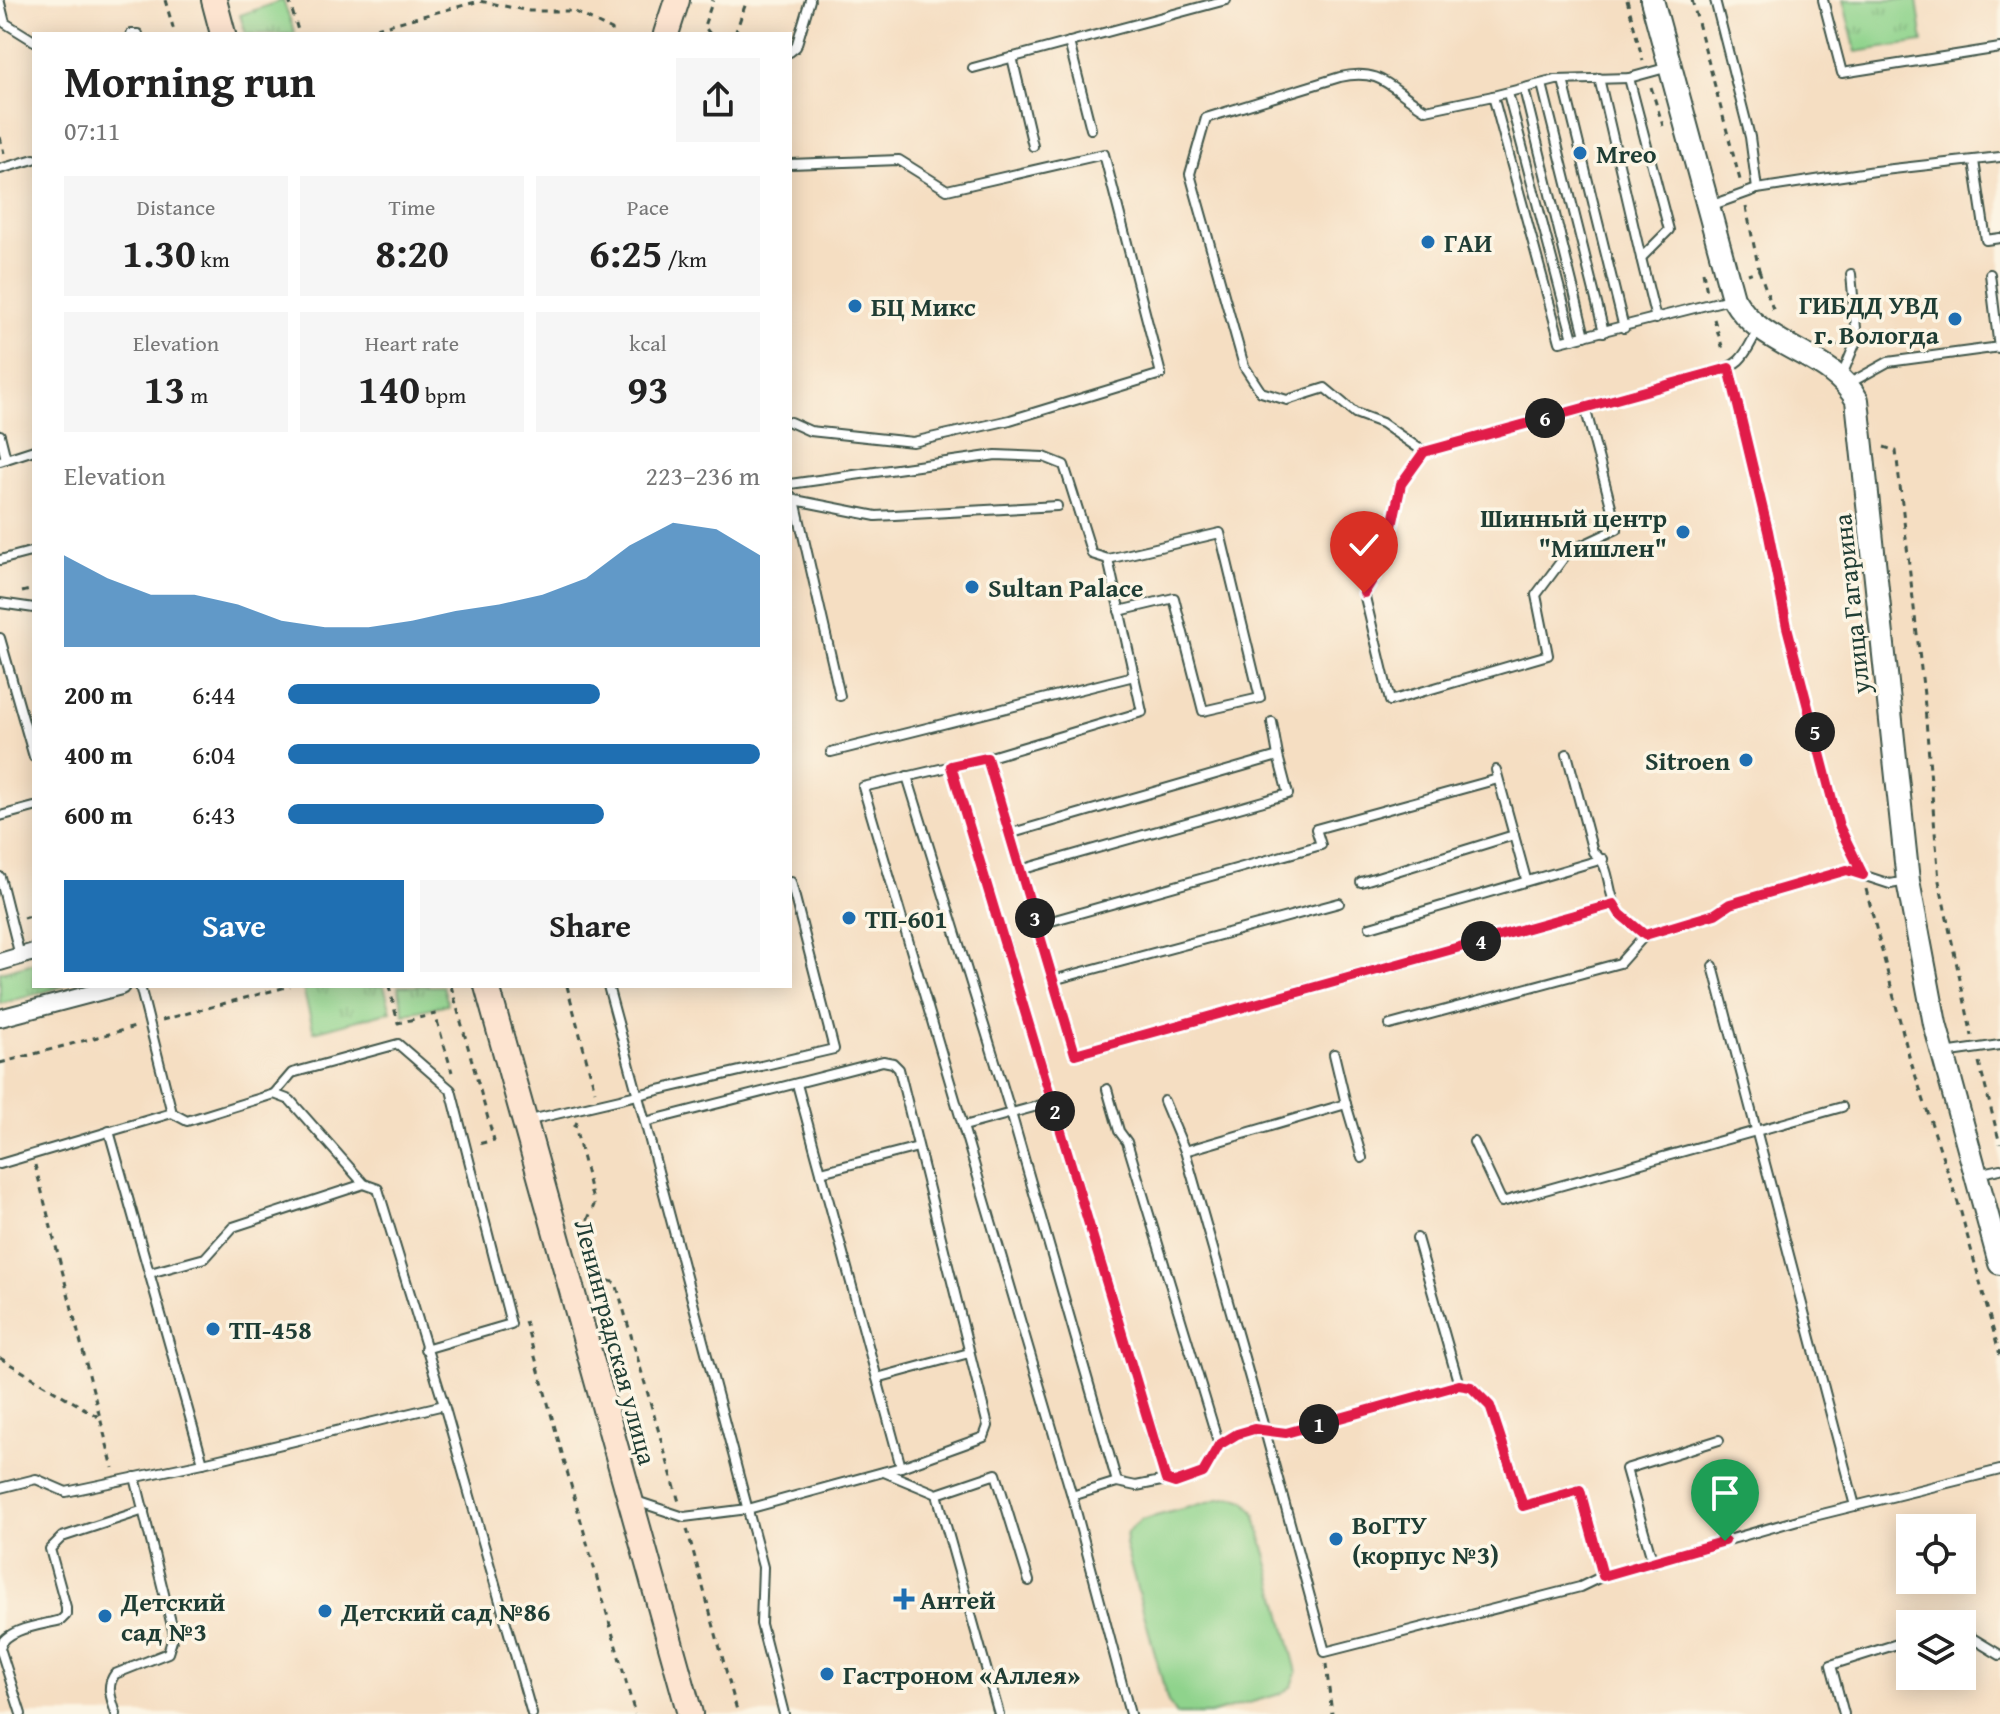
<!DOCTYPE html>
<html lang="en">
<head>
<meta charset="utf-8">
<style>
	:root { --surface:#fff; --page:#f6f6f6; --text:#222; --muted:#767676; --accent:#1f6fb2 }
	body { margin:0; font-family:"Gentium Book Plus",serif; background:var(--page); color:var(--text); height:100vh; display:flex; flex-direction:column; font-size:30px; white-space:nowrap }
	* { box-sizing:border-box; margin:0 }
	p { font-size:26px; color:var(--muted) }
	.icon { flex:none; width:44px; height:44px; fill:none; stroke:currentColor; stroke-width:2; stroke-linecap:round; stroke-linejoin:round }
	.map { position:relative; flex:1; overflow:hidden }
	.drawer { position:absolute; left:32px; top:32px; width:760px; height:956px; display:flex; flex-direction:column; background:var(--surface); border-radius:0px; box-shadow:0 4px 20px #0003 }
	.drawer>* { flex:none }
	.tools { position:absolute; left:1896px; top:1514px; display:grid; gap:16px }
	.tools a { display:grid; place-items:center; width:80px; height:80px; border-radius:0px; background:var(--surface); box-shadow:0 4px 20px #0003; font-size:40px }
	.pin { position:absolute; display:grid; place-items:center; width:68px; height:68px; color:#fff; margin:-82px -34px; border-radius:50% 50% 50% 0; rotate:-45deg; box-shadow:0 0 8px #0007 }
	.pin .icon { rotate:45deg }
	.km { position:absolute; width:40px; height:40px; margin:-20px; border-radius:50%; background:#222; color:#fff; font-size:22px; line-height:40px; text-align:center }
	.round { display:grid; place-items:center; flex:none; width:84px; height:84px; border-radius:0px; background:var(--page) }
	.headline { display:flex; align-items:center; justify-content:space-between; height:136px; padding:0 32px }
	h1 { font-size:44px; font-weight:800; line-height:60px }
	.stats { display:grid; grid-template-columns:repeat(3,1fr); gap:12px; height:136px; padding:8px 32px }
	.stats div { display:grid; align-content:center; border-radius:0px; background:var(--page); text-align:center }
	.stats b { font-size:40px; font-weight:800 }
	.stats small { font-size:22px; font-weight:400 }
	.stats p { font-size:22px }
	.chart { height:224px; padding:16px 32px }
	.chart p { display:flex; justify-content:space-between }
	.chart svg { width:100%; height:144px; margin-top:8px; fill:var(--accent); opacity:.7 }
	.button { display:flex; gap:16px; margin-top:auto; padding:16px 32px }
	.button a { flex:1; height:92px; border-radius:0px; background:var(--accent); color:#fff; font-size:32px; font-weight:800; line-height:92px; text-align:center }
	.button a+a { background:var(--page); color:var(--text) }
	ul { padding:0 32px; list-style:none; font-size:26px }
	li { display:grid; grid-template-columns:128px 96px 1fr; align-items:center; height:60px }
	li i { height:20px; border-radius:10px; background:var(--accent) }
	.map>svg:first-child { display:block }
	.grass { fill:url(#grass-tufts); stroke:#578860; stroke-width:2 }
	.pitch { fill:#8fd38c; stroke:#578860; stroke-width:2 }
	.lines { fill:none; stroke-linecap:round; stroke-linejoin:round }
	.service-casing { stroke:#3f5549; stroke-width:12 }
	.minor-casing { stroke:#3f5549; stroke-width:20 }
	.tertiary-casing { stroke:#3f5549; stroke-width:26 }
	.secondary-casing { stroke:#3f5549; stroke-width:28 }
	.path { stroke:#3f5549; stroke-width:3; stroke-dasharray:6 6; stroke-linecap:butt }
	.service { stroke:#fff; stroke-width:8 }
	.minor { stroke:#fff; stroke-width:16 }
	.tertiary { stroke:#fff; stroke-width:22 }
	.secondary { stroke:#fde4d0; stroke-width:24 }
	.route-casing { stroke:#fff; stroke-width:16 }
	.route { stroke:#e11d48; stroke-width:10 }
	.poi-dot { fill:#1f6fb2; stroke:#fcf5e5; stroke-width:3 }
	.labels { text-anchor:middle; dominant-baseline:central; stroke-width:7; stroke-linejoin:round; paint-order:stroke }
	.poi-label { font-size:26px; font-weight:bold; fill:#1f3d34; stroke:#fcf5e5; text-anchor:start }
	.street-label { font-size:26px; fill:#1f3d34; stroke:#fcf5e5 }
</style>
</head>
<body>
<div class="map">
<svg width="2000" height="1714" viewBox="0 0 2000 1714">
	<defs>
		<pattern id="grass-tufts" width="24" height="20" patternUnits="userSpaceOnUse" patternTransform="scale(2)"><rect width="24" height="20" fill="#8fd38c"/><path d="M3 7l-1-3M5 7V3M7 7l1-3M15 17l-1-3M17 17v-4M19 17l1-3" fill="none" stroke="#74ac73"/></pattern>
	</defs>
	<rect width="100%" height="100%" fill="#fcf5e5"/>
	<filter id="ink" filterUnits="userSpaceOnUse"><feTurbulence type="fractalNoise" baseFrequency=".0125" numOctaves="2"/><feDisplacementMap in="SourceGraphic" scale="16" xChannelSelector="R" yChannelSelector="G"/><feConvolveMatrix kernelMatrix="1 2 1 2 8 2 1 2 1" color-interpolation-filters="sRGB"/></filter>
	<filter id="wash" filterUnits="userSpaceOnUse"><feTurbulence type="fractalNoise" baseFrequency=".006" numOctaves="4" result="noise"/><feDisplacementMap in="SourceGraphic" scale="32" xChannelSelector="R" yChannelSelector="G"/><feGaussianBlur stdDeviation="1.8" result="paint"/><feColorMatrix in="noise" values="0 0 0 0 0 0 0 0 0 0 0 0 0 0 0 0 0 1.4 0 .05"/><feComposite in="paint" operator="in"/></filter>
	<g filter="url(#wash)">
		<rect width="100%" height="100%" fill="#f5dec2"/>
		<g class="grass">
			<path d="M283,0L295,34H246L240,15Z"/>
			<path d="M1843,0H1917L1923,42L1856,52Z"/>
			<path d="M34,963V986H65L0,1004V972Z"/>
			<path d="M315,986H384L391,1011L314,1032L303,989Z"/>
			<path d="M398,986H443L448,1004L404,1014Z"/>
		</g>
		<path class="pitch" d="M1234,1497L1245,1501L1255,1513L1297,1672L1292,1686L1280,1694L1210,1714H1176L1168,1702L1129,1559L1125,1545L1127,1532L1141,1520L1219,1499Z"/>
	</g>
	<g filter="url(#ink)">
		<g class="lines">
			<g class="service-casing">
				<g id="service">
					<path d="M1715,0L1750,137L1757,189"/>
					<path d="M1823,0L1842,73L2000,48"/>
					<path d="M0,3L5,23L34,41"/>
					<path d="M131,34H138"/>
					<path d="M1069,42L1091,129"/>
					<path d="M790,52L796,47L810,0"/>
					<path d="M1012,57L1033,146"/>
					<path d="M1669,67L1629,78L1556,80L1493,96L1560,342L1730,299"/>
					<path d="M973,68L1226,0"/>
					<path d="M1599,78L1641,258L1669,230L1629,78"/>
					<path d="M1563,80L1624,328"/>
					<path d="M1542,84L1604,332"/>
					<path d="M1524,89L1585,336"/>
					<path d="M1508,93L1573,339"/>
					<path d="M1974,161L1986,240L2000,238"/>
					<path d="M790,164L899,160L947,190L1104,154L1161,374L1010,420L913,442L810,431L790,422"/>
					<path d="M0,169L34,159"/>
					<path d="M1710,206L1757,189L1875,171L2000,157"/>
					<path d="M1641,258L1656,319"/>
					<path d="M1990,274L1999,348"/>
					<path d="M1841,378L1857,339L1851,274"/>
					<path d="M1848,384L1888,362L2000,347"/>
					<path d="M1585,407L1617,529L1568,552L1536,595L1548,655L1390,701L1364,593L1385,559L1401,484L1424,452L1713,372C1743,365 1744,355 1758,330"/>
					<path d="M0,435L6,459"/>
					<path d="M1424,452L1382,423L1355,413L1325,388L1287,400L1261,392L1244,366L1190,174L1206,118L1340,77C1383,67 1391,90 1426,110L1493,96"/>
					<path d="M0,461L34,450"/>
					<path d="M790,484L996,455L1044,457L1064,465L1092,554L1108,559L1220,533L1260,698L1203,711L1174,598L1119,611"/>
					<path d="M790,495L795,500L876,516L1057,506"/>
					<path d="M795,500L840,696"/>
					<path d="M1108,559L1142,712L987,758L863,787L1072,1496L1130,1714"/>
					<path d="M0,560L34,551"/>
					<path d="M0,603L34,608"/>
					<path d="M0,638L34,757"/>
					<path d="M831,752L1134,676"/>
					<path d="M1567,754L1593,852C1612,866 1606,889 1617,909C1623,919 1636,926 1645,935L1715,914L1730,904L1847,870L1890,884L1907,881"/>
					<path d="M987,758L1075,1054L1614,904"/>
					<path d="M951,766L1166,1480"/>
					<path d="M1496,770L1526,879"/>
					<path d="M907,776L1011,1113L1117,1482"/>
					<path d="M0,816L34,807"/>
					<path d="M1009,834L1278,756"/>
					<path d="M1020,870L1288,794L1278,756L1272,722"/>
					<path d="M0,877L20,956"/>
					<path d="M1361,882L1514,835"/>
					<path d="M1037,925L1321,845L1316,829L1498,779"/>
					<path d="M1370,927L1603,859"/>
					<path d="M1713,966L1855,1506"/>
					<path d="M1053,980L1339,903"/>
					<path d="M140,986L172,1113"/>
					<path d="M608,986L645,1122L883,1061L893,1063L899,1069L988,1426L984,1437L901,1467L748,1509L684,1517L636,1501"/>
					<path d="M1390,1025L1620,963L1645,935"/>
					<path d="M1944,1053L2000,1045"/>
					<path d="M1334,1054L1346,1104"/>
					<path d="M797,1084L901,1467"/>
					<path d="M1107,1089L1119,1131L1127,1142L1219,1445"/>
					<path d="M274,1094L292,1073L398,1044L451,1090L511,1324L425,1349"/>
					<path d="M1164,1101L1185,1151"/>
					<path d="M526,1121L834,1049L791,882"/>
					<path d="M645,1122L763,1567L761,1624L784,1714"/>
					<path d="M964,1126L1052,1102"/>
					<path d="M109,1131L203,1463"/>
					<path d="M1474,1142L1502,1202L1842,1107"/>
					<path d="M1362,1158L1346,1104L1185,1151L1265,1431L1325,1652L1580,1587L1603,1576L1798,1520L2000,1470"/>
					<path d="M0,1164L172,1113L187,1121L274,1094L290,1100L364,1184L378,1189L444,1405L532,1714"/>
					<path d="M821,1172L918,1147"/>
					<path d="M1977,1174L2000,1169"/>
					<path d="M1417,1238L1459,1385"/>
					<path d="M150,1273L205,1258L233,1227L364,1184"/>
					<path d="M877,1378L969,1353"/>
					<path d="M884,1472L937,1494L996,1474L1029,1581"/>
					<path d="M0,1488L36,1479L66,1492L203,1463L444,1405"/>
					<path d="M937,1494L999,1714"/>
					<path d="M1072,1496L1117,1482L1136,1486L1166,1480L1175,1483L1203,1473L1219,1445L1237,1434L1254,1429L1286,1433L1459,1385L1471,1387L1490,1406L1523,1506L1580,1490L1603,1576"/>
					<path d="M1653,1563L1626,1469L1719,1440"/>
					<path d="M1962,1632L2000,1655"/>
					<path d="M0,1647C6,1628 44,1625 61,1620L66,1615V1607L50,1549L62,1537L144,1510"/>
					<path d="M0,1648L21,1714"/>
					<path d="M116,1714C112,1699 105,1687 115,1674L168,1653L174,1634L135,1477"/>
					<path d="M1844,1714L1831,1665L1910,1640"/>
				</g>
			</g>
			<g class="minor-casing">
				<g id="minor">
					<path d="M0,962L34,952"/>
					<path d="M0,1018L121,986"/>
				</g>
			</g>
			<g class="tertiary-casing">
				<path id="tertiary" d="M1652,0L1733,298C1761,349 1831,352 1857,400L1908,881L1935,1024L2000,1263"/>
			</g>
			<g class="secondary-casing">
				<g id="secondary">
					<path d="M214,0L223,34"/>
					<path d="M666,34L677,0"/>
					<path d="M487,986L690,1714"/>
				</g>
			</g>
			<g class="path">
				<path d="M165,0L175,34"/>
				<path d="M289,0L299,34"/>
				<path d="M1627,0L1643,61"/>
				<path d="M1692,0L1740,180"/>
				<path d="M353,34L480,1L529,11H573L612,30L613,34"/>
				<path d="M710,34L704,26L713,0"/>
				<path d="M735,34L747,0"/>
				<path d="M1651,87L1663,126"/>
				<path d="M0,137L4,153"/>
				<path d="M1746,207L1759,270L1748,274"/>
				<path d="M1759,270L1774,312"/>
				<path d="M1703,272L1707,292"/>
				<path d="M1714,319L1724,353"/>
				<path d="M1821,339L1840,346"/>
				<path d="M1732,380L1787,627L1839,826L1855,860"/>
				<path d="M1884,447L1896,451L1924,695L1939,881L1972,1036"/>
				<path d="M22,592L34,589"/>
				<path d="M1866,889L1909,1056L1960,1209L2000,1355"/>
				<path d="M23,918L34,915"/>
				<path d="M389,986L398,1023L435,1014L452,1072"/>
				<path d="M451,986L494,1140L478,1144"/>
				<path d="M567,986L595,1091"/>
				<path d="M162,1020L290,986"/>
				<path d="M1979,1062L2000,1144"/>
				<path d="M0,1063L135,1027"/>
				<path d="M577,1122L575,1126L594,1205L588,1219L604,1279L616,1283L679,1502"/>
				<path d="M35,1165L113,1468"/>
				<path d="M525,1321L635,1714"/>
				<path d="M0,1358L100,1418"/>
				<path d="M687,1529L738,1714"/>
				<path d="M1326,1664L1332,1714"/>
			</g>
			<use href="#service" class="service"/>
			<use href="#minor" class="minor"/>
			<use href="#tertiary" class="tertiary"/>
			<use href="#secondary" class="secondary"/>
		</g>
	</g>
	<g class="lines" filter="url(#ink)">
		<g class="route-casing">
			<path id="route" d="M1364,593L1385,559L1401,484L1424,452L1729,368L1768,531L1787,627L1839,826L1863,875L1847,870L1730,904L1715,914L1645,935L1620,914L1614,904L1075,1054L987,758L951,766L1166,1480L1175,1483L1203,1473L1219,1445L1237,1434L1254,1429L1286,1433L1459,1385L1471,1387L1490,1406L1523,1506L1580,1490L1603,1576L1725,1541"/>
		</g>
		<use href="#route" class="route"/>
	</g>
	<g class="poi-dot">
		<circle cx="1580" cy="153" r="8"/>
		<circle cx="1428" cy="242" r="8"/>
		<circle cx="855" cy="306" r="8"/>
		<circle cx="1955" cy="319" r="8"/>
		<circle cx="1683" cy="532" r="8"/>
		<circle cx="972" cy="587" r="8"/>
		<circle cx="1746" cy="760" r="8"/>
		<circle cx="849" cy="918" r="8"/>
		<circle cx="213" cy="1329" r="8"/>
		<circle cx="1336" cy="1539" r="8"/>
		<path d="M900 1587h8v8h8v8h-8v8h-8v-8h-8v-8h8z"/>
		<circle cx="325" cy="1611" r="8"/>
		<circle cx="105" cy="1616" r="8"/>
		<circle cx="827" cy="1674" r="8"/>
	</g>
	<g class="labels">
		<g class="poi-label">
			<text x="1596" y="153">Mreo</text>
			<text x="1444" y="242">ГАИ</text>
			<text x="1939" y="304" text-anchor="end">ГИБДД УВД<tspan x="1939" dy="30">г. Вологда</tspan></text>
			<text x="871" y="306">БЦ Микс</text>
			<text x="1667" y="517" text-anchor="end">Шинный центр<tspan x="1667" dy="30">"Мишлен"</tspan></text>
			<text x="988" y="587">Sultan Palace</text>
			<text x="1730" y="760" text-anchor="end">Sitroen</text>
			<text x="865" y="918">ТП-601</text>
			<text x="229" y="1329">ТП-458</text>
			<text x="1352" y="1524">ВоГТУ<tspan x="1352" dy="30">(корпус №3)</tspan></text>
			<text x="920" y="1599">Антей</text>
			<text x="121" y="1601">Детский<tspan x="121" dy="30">сад №3</tspan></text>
			<text x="341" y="1611">Детский сад №86</text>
			<text x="843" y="1674">Гастроном «Аллея»</text>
		</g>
		<g class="street-label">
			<text transform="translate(1851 604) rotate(-96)">улица Гагарина</text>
			<text transform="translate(616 1342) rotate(75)">Ленинградская улица</text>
		</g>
	</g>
</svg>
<div class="tools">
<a><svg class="icon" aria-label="locate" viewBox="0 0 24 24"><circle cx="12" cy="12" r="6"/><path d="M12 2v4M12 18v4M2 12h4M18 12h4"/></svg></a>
<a><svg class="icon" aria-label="layers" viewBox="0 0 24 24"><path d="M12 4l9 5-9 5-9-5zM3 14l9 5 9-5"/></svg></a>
</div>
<div class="pin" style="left:1725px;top:1541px;background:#1e9e55"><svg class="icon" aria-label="arrive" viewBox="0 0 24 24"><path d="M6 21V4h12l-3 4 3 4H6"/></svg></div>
<div class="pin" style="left:1364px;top:593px;background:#d93025"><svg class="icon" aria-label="check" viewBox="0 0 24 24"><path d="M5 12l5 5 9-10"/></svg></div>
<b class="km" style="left:1319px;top:1424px">1</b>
<b class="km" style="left:1055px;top:1111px">2</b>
<b class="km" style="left:1035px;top:918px">3</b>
<b class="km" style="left:1481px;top:941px">4</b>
<b class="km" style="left:1815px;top:732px">5</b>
<b class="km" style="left:1545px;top:418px">6</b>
<section class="drawer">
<div class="headline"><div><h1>Morning run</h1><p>07:11</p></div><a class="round"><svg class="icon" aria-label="share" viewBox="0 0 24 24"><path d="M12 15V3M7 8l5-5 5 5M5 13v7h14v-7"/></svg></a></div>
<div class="stats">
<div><p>Distance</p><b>1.30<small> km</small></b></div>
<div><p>Time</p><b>8:20</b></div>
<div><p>Pace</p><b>6:25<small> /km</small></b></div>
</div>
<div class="stats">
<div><p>Elevation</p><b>13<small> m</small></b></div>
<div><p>Heart rate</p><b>140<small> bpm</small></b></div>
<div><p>kcal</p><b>93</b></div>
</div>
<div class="chart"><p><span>Elevation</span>223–236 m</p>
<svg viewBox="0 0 160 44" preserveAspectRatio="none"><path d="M0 44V16L10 23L20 28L30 28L40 31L50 36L60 38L70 38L80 36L90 33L100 31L110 28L120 23L130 13L140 6L150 8L160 16V44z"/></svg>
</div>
<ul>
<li><b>200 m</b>6:44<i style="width:66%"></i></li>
<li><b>400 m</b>6:04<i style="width:100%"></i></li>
<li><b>600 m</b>6:43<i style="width:67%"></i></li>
</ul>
<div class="button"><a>Save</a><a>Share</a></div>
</section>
</div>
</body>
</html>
